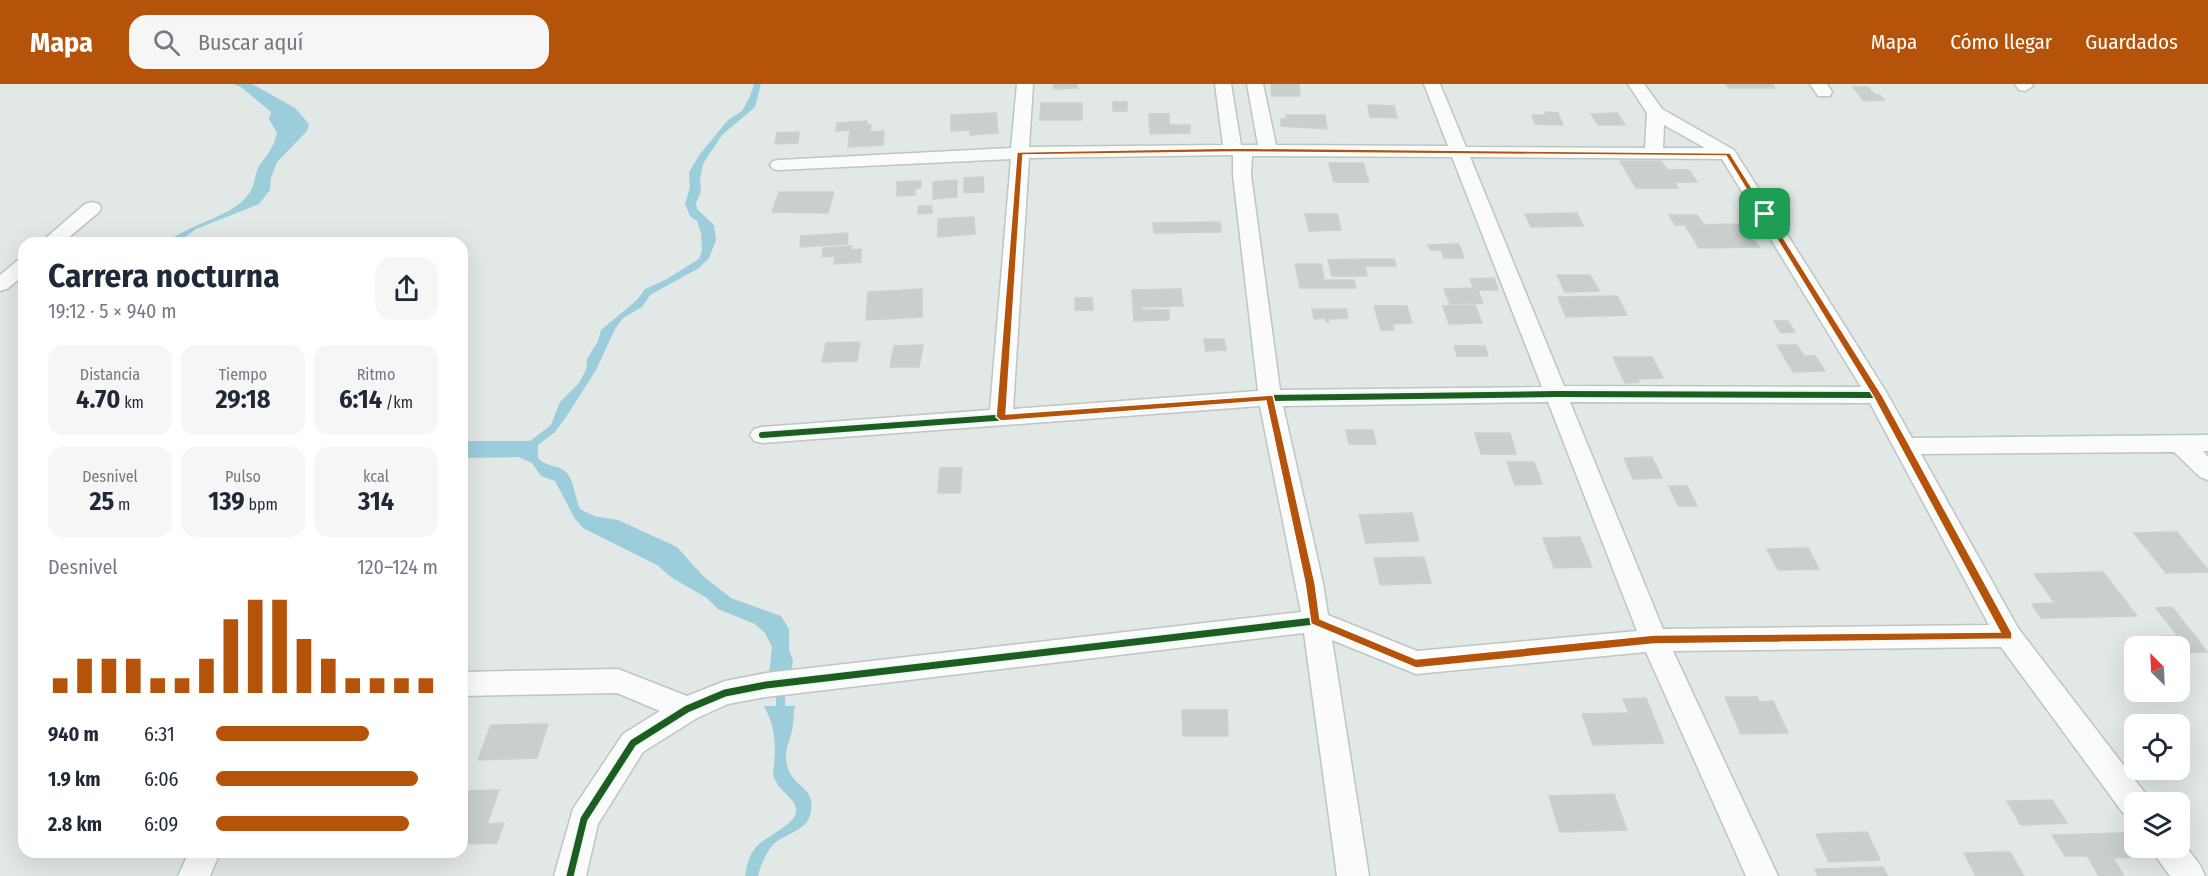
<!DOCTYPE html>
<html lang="es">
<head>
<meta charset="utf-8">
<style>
	:root { --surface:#fff; --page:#f6f6f7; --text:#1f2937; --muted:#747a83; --accent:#b45309 }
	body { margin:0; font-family:"Fira Sans Condensed",sans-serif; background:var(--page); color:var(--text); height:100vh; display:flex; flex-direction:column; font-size:22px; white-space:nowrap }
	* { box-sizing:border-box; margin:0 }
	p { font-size:20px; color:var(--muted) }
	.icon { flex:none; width:33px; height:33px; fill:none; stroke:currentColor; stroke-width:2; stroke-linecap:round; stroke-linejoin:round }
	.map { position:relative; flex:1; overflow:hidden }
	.details { position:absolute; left:18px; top:153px; width:450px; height:621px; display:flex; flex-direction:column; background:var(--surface); border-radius:18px; box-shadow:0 6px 24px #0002 }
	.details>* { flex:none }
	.needle { width:39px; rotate:336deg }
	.buttons { position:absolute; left:2124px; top:552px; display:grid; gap:12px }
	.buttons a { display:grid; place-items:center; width:66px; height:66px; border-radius:12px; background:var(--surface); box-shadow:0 6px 24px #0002; font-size:30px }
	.pin { position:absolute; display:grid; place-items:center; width:51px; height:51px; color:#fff; margin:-26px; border-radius:12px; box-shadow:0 3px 9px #0006 }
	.round { display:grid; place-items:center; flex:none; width:63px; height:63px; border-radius:18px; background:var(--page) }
	.head { display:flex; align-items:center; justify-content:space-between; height:102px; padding:0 30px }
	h1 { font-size:33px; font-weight:700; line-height:45px }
	.stats { display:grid; grid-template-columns:repeat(3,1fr); gap:9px; height:102px; padding:6px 30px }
	.stats div { display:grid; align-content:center; border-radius:15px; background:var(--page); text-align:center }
	.stats b { font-size:26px; font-weight:700 }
	.stats small { font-size:16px; font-weight:400 }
	.stats p { font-size:16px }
	.chart { height:168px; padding:12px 30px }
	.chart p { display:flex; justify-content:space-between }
	.chart svg { width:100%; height:108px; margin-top:6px; stroke:var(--accent); stroke-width:6 }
	ul { padding:0 30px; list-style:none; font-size:20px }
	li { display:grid; grid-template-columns:96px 72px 1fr; align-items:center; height:45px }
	li i { height:15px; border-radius:8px; background:var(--accent) }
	header { display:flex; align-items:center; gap:36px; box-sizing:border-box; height:84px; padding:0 30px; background:var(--accent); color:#fff }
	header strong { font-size:28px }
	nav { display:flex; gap:33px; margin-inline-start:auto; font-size:21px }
	.search { width:420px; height:54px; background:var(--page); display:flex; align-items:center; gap:15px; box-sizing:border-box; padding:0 21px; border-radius:18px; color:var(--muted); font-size:22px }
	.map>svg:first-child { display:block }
	.water { fill:#9ccddb }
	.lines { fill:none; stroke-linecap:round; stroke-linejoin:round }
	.stream { stroke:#9ccddb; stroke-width:9 }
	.building { fill:#c8cfcd; stroke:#cad1ce; stroke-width:1.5 }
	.minor-casing { stroke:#bec5c2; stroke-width:3 }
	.minor { fill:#fafcfb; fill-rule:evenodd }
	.cycleway-far1-casing { stroke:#eef8f4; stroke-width:10 }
	.cycleway-casing { stroke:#eef8f4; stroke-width:10 }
	.cycleway-far1 { stroke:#1b5e20; stroke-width:6 }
	.cycleway { stroke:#1b5e20; stroke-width:7 }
	.route { fill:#b45309; stroke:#fff; stroke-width:1.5; fill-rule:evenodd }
</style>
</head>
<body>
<header>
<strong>Mapa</strong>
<div class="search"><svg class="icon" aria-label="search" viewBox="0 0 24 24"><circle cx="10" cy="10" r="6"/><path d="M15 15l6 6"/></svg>Buscar aquí</div>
<nav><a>Mapa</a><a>Cómo llegar</a><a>Guardados</a></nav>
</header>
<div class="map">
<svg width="2208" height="792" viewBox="0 0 2208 792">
	<rect width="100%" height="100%" fill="#e1e8e5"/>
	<g class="water">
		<path d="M233,0H252L295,24L309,40L307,47L277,78L271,94L270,106L259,120L196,145L177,159H166C188,140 236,132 250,108C255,100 255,89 259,82C267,71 274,63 277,49L269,35L271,28L241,3Z"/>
		<path d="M754,0H761L755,23L722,51L703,80L700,96L701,107L696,119L697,125L714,141L716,156L709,174L699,184L650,211L642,223L623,234L615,245L596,286L566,333L555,348L538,361V374C547,384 559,380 567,389C574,397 575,414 580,425L594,432L618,436L677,463L703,492L731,514L781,532L789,545V566L793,576L791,590H769L772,563L765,549L755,540L718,525L707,514L672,494L657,481L583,444L575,435L555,397L541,392L532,379L519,373L462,374V357H530L551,341L560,318L579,299L586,286L587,275L598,257L601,246L637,216L645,205L665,196L699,175L702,167L701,149L697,137L690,132L685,120L690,103L689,88L700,70L728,36L742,27L750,12Z"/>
		<path d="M764,622H795C793,628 794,634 793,640C792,655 783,665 787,681C793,706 818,702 810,731C807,746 785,750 775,759C767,766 760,782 758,792H745C747,780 749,771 757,762C767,751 798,740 796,725C795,714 778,707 773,691C776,665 777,646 764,622Z"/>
	</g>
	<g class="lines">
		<path class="stream" d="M780,602L781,632"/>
	</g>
	<g class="building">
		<path d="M1053,0H1077L1078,4L1054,5Z"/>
		<path d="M1271,0H1299L1300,12H1272Z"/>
		<path d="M1726,0H1772L1775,4H1729Z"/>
		<path d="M1853,3H1868L1875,11H1880L1884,16L1864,17Z"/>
		<rect x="1113" y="18" width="14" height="9"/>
		<path d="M1041,19H1082V36H1040Z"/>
		<path d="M1368,21L1394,22L1397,34L1370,33Z"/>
		<path d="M1545,28L1558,29L1563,41L1535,40L1532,31H1546Z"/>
		<path d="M996,29L998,49L970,51V46L951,47V31Z"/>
		<path d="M1617,29L1625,41H1598L1591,30Z"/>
		<path d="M1149,30H1169V41H1190V49L1150,50Z"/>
		<path d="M1286,31H1325L1327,45L1281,42V35H1287Z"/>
		<path d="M867,37L866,41H871L870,48L884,47L883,61L848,63L850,46L836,47L837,39Z"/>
		<path d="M799,48L798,59L775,60L777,49Z"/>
		<path d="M1620,77H1661L1667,86H1689L1697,98H1674L1678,104H1636Z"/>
		<path d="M1329,79H1363L1369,98H1334Z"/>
		<path d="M983,93L984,108L964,109V94Z"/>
		<path d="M957,96V113L933,115V98Z"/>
		<path d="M915,97H921V104H915V111L897,112V98Z"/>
		<path d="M779,108H834L828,129L772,128Z"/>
		<path d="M919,122H932V129L918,130Z"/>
		<path d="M1577,129L1583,142L1531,143L1525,130Z"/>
		<path d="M1305,130H1337L1341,146L1309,147Z"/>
		<path d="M1669,131H1697L1703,140L1675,141Z"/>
		<path d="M974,133L975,150L938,153V135Z"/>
		<path d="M1220,138L1221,148L1154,149L1153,139Z"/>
		<path d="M1743,140L1759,163L1699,164L1685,141Z"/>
		<path d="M848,149L847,160L800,163L801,152Z"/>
		<path d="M1459,160L1464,174H1444L1441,166H1430L1428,161Z"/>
		<path d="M851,162V166L861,165V178L834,180L835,172L822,173L823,164Z"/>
		<path d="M1363,175H1394L1396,182H1365L1367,192H1332L1328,176Z"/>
		<path d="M1295,180H1321L1324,196H1354L1356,204H1300Z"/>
		<path d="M1557,191H1590L1599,207L1565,208Z"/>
		<path d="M1494,194L1498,206H1478L1483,219L1450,220L1444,205L1474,204L1470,195Z"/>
		<path d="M922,205V233L866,236L868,208Z"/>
		<path d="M1181,205L1183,222L1141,223V226H1169V236L1134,237L1132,206Z"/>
		<path d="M1617,212L1627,231L1566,233L1558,213Z"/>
		<path d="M1075,214H1092L1093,226H1075Z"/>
		<path d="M1475,221L1482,239L1449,240L1443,222Z"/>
		<path d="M1374,222H1407L1412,239L1392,240L1394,246H1381Z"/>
		<path d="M1312,225H1346L1348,234L1328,235L1329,238H1326L1325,234L1314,235Z"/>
		<path d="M1774,237H1788L1795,248L1781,249Z"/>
		<path d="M1204,255H1224L1226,266L1206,267Z"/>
		<path d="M860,258L857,277L822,278L826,259Z"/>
		<path d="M923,261L919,283H890L894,262Z"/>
		<path d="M1777,261H1797L1804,272H1815L1825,287L1793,288Z"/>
		<path d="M1454,262H1485L1488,272H1457Z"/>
		<path d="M1613,273H1652L1663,294L1637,295L1639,298L1625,299Z"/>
		<path d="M1346,346H1373L1376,360H1349Z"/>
		<path d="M1475,349H1510L1516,370H1481Z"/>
		<path d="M1652,373L1662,394L1633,395L1624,374Z"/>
		<path d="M1507,378H1534L1542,400L1515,401Z"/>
		<path d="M940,384H962L960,409H938Z"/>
		<path d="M1669,402H1687L1697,422H1678Z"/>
		<path d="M1412,429L1419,457L1366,459L1359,431Z"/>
		<path d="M2177,448L2208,486V488L2166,489L2134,449Z"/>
		<path d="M1580,453L1592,483L1554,484L1543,454Z"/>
		<path d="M1808,464L1819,485L1778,486L1767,465Z"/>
		<path d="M1424,473L1431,499L1380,501L1374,474Z"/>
		<path d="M2103,488L2137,532L2041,534L2032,520L2055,519L2034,490Z"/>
		<path d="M2172,523L2194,551L2207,568L2180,569V562H2171L2163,552H2178L2156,524Z"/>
		<path d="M1725,613H1757L1759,618L1773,617L1788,649L1741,650Z"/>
		<path d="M1646,614L1664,659L1593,661L1582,630L1629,629L1623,615Z"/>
		<path d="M1182,626H1227L1228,652H1183Z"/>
		<path d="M548,640L537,674L478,676L491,641Z"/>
		<path d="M499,706L487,740L504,739L497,759L462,760V707Z"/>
		<path d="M1614,710L1627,746L1560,748L1549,712Z"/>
		<path d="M2052,716L2067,739L2021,741L2007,717Z"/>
		<path d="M1867,748L1880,776L1829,778L1816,750Z"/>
		<path d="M2125,749L2141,773L2113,774L2124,792H2099L2087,772H2065L2052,751Z"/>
		<path d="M2010,768L2024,792H1976L1964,769Z"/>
		<path d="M1883,783L1888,792H1818L1815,785Z"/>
	</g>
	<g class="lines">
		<g class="minor-casing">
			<g id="minor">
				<path d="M1017,0H1033L1029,63L1223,61L1215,0H1231L1241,61H1258L1247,0H1263L1276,61L1448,62L1424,0H1440L1466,63L1645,64L1647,29L1628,0H1644L1662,25L1734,66L1885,306L1912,354L2208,351V367H2203L2208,373V396L2200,393L2174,368L1921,370L2018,544L2145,709L2149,718H2134V733L2123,729L2001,563L1673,567L1778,792H1746L1646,568L1416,590L1332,556L1369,792H1337L1304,549L766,613L728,620L697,634L643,668L598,740L586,792H554L573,725L623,650L660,627L617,609L462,612V588L618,585L687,612L725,597L766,589L1301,528L1260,322L762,359L754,357L750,351L754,345L762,343L990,326L1011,75L779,86L773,85L770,81L773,77L779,76L1011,64ZM1664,41L1705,64H1663ZM1233,71V91L1258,307L1013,325L1029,74ZM1252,72L1452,73L1542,303L1280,306L1251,91ZM1470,73L1722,75L1861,303L1564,302ZM1548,318L1637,547L1417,567L1328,531L1323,499L1283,322ZM1570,318L1870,319L1989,541L1663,545Z"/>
				<path d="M1810,0H1827L1832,8L1830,12H1818Z"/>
				<path d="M2015,0H2032L2033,2L2025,7L2019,6Z"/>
				<path d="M92,118L99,120L101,124L99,128L62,159H40L85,120Z"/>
				<path d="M24,175V191L7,205L0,207V191L17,177Z"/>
				<path d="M2180,755L2200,781L2205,792H2170L2157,774L2153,764H2180Z"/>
				<path d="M189,768H220L210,792H178Z"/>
			</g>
		</g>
		<use href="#minor" class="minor"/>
		<g class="cycleway-far1-casing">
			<path id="cycleway-far1" d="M762,351L1270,314L1555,310L1877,311"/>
		</g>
		<g class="cycleway-casing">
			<path id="cycleway" d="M570,792L584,735L633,659L687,625L725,609L766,601L1314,537L1416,579L1654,556L2008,552"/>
		</g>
		<use href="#cycleway-far1" class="cycleway-far1"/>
		<use href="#cycleway" class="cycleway"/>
	</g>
	<path class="route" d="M1233,64L1730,69L1882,311L2012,549V555L1654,560L1416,584L1311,540L1305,499L1266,317L1001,337L996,333L1017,68ZM1233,68L1726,72L1873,312L2000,548L1654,551L1416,575L1320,535L1315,499L1273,311L1006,330L1023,71Z"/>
</svg>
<div class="buttons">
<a><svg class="needle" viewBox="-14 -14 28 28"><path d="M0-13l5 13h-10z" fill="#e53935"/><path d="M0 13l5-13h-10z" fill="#747a83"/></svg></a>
<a><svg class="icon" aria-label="locate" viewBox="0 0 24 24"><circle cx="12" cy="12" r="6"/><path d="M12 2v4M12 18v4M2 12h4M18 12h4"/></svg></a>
<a><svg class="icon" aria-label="layers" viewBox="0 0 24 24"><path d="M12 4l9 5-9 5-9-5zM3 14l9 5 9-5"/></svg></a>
</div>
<div class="pin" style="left:1765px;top:130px;background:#1e9e55"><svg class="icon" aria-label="arrive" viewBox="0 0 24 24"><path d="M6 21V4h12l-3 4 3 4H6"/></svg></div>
<section class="details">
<div class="head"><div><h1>Carrera nocturna</h1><p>19:12 · 5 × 940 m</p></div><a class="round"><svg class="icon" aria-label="share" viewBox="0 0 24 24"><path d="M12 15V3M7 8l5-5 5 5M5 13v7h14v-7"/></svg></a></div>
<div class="stats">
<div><p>Distancia</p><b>4.70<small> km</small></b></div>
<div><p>Tiempo</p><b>29:18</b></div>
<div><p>Ritmo</p><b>6:14<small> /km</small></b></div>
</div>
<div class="stats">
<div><p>Desnivel</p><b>25<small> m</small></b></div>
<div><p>Pulso</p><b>139<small> bpm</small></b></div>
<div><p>kcal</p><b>314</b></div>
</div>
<div class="chart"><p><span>Desnivel</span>120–124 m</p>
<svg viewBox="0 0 160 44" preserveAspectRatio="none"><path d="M5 44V38M15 44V30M25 44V30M35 44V30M45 44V38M55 44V38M65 44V30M75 44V14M85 44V6M95 44V6M105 44V22M115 44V30M125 44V38M135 44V38M145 44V38M155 44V38"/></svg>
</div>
<ul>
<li><b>940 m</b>6:31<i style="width:69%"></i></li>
<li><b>1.9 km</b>6:06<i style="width:91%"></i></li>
<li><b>2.8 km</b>6:09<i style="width:87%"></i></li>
</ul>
</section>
</div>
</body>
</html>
